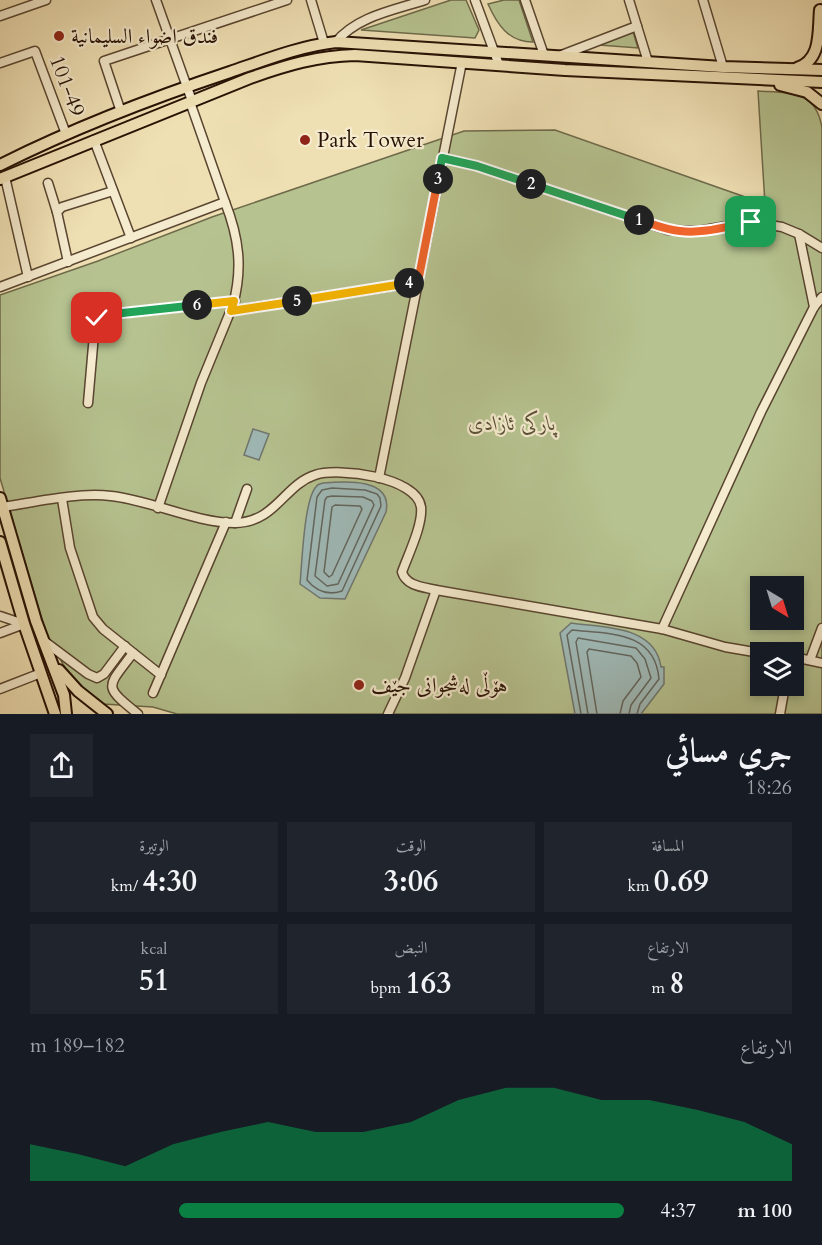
<!DOCTYPE html>
<html lang="ar">
<head>
<meta charset="utf-8">
<style>
	:root { --surface:#171b24; --page:#20242c; --text:#f1f3f6; --muted:#9ea1a6; --accent:#0b8043 }
	body { margin:0; font-family:Cardo,Amiri,serif; background:var(--page); color:var(--text); direction:rtl; height:100vh; display:flex; flex-direction:column; font-size:22px; white-space:nowrap }
	* { box-sizing:border-box; margin:0 }
	p { font-size:20px; color:var(--muted) }
	.icon { flex:none; width:33px; height:33px; fill:none; stroke:currentColor; stroke-width:2; stroke-linecap:round; stroke-linejoin:round }
	.map { position:relative; height:714px; overflow:hidden; direction:ltr }
	.drawer { display:flex; flex-direction:column; background:var(--surface); flex:1 }
	.drawer>* { flex:none }
	.needle { width:39px; rotate:142deg }
	.tools { position:absolute; left:750px; top:576px; display:grid; gap:12px }
	.tools a { display:grid; place-items:center; width:54px; height:54px; border-radius:0px; background:var(--surface); box-shadow:0 3px 9px #0003; font-size:30px }
	.pin { position:absolute; display:grid; place-items:center; width:51px; height:51px; color:#fff; margin:-26px; border-radius:12px; box-shadow:0 3px 9px #0006 }
	.km { position:absolute; width:30px; height:30px; margin:-15px; border-radius:50%; background:#222; color:#fff; font-size:16px; line-height:30px; text-align:center }
	.round { display:grid; place-items:center; flex:none; width:63px; height:63px; border-radius:0px; background:var(--page) }
	.head { display:flex; align-items:center; justify-content:space-between; height:102px; padding:0 30px }
	h1 { font-size:33px; font-weight:800; line-height:45px }
	.metrics { display:grid; grid-template-columns:repeat(3,1fr); gap:9px; height:102px; padding:6px 30px }
	.metrics div { display:grid; align-content:center; border-radius:0px; background:var(--page); text-align:center }
	.metrics b { font-size:30px; font-weight:800 }
	.metrics small { font-size:16px; font-weight:400 }
	.metrics p { font-size:16px }
	.chart { height:168px; padding:12px 30px }
	.chart p { display:flex; justify-content:space-between }
	.chart svg { width:100%; height:108px; margin-top:6px; fill:var(--accent); opacity:.7 }
	ul { padding:0 30px; list-style:none; font-size:20px }
	li { display:grid; grid-template-columns:96px 72px 1fr; align-items:center; height:45px }
	li i { height:15px; border-radius:8px; background:var(--accent) }
	.map>svg:first-child { display:block }
	.green { fill:#b6c390; stroke:#6e6a4a; stroke-width:1.5; fill-rule:evenodd }
	.water { fill:#9fbab8; stroke:#6f7670; stroke-width:1.5 }
	.lines { fill:none; stroke-linecap:round; stroke-linejoin:round }
	.shore { stroke:#63665e; stroke-width:1.5 }
	.minor-casing { stroke:#594530; stroke-width:11 }
	.major-casing { stroke:#271104; stroke-width:14 }
	.minor { stroke:#f5ebce; stroke-width:8 }
	.major { stroke:#efe0b4; stroke-width:10 }
	.split-1-casing { stroke:#fff; stroke-width:12 }
	.split-2-casing { stroke:#fff; stroke-width:12 }
	.split-3-casing { stroke:#fff; stroke-width:12 }
	.split-4-casing { stroke:#fff; stroke-width:12 }
	.split-5-casing { stroke:#fff; stroke-width:12 }
	.split-6-casing { stroke:#fff; stroke-width:12 }
	.split-7-casing { stroke:#fff; stroke-width:12 }
	.split-1 { stroke:#f0652b; stroke-width:8 }
	.split-2 { stroke:#22a559; stroke-width:8 }
	.split-3 { stroke:#22a559; stroke-width:8 }
	.split-4 { stroke:#f0652b; stroke-width:8 }
	.split-5 { stroke:#f5b400; stroke-width:8 }
	.split-6 { stroke:#f5b400; stroke-width:8 }
	.split-7 { stroke:#22a559; stroke-width:8 }
	.poi-dot { fill:#8f2418; stroke:#f5ebce; stroke-width:2 }
	.labels { text-anchor:middle; dominant-baseline:central; stroke-width:4.5; stroke-linejoin:round; paint-order:stroke }
	.poi-label { font-size:21px; fill:#271104; stroke:#f5ebce; text-anchor:start }
	.street-label { font-size:21px; fill:#271104; stroke:#f5ebce }
	.park-label { font-size:21px; font-style:italic; fill:#594f35; stroke:#f5ebce }
</style>
</head>
<body>
<div class="map">
<svg width="822" height="714" viewBox="0 0 822 714">
	<rect width="100%" height="100%" fill="#efe0b4"/>
	<filter id="stains"><feTurbulence type="fractalNoise" baseFrequency=".00333" numOctaves="4"/><feColorMatrix values="0 0 0 0 .2 0 0 0 0 .09 0 0 0 0 .02 0 0 0 .5 -.17"/></filter>
	<radialGradient id="worn" r=".72"><stop offset=".6" stop-color="#630" stop-opacity="0"/><stop offset="1" stop-color="#630" stop-opacity=".3"/></radialGradient>
	<g class="green">
		<path d="M451,0H466L479,30L475,38L361,30Z"/>
		<path d="M504,0H519L533,42C508,42 497,24 488,4Z"/>
		<path d="M633,32L638,48L599,45Z"/>
		<path d="M758,91C790,93 816,90 822,128V714H177L153,707L103,704L94,700L86,695L67,671L47,636L0,478V295L98,261L212,217L464,131L555,130L765,204ZM760,586H794V620H760ZM760,652H794V686H760Z"/>
	</g>
	<g class="water">
		<path d="M253,429L269,434L259,460L244,455Z"/>
		<path d="M323,483C346,481 393,478 386,512L345,599L320,598L300,584C302,563 304,503 315,488C318,484 319,484 323,483Z"/>
		<path d="M571,623C604,628 655,625 661,667H664V684L641,714H575L560,633Z"/>
	</g>
	<g class="lines">
		<g class="shore">
			<path d="M332,488L365,490L377,494L380,498L381,506L342,591C327,596 316,591 307,580L317,497L322,490Z"/>
			<path d="M332,496L363,497L372,501L374,505L338,584L327,586L315,576L325,500L327,497Z"/>
			<path d="M335,505L360,506L362,509L332,575L329,577L324,572L332,507Z"/>
			<path d="M581,714L567,635L572,630C610,634 655,631 659,679L640,704L637,714"/>
			<path d="M588,714L576,642L578,638L636,648L645,659L651,678L631,705L629,714"/>
			<path d="M597,714L587,652L589,649L631,656L637,663L641,677L623,701L620,714"/>
		</g>
		<g class="minor-casing">
			<g id="minor">
				<path d="M156,0L192,101"/>
				<path d="M311,0L324,43"/>
				<path d="M475,0L499,65"/>
				<path d="M525,0L544,55"/>
				<path d="M629,0L648,62"/>
				<path d="M703,0L723,67"/>
				<path d="M0,16L46,0"/>
				<path d="M336,42C357,16 395,10 425,0"/>
				<path d="M559,56L637,26"/>
				<path d="M0,63L35,51L66,134"/>
				<path d="M121,112L104,61L287,0"/>
				<path d="M94,140L131,238"/>
				<path d="M443,158L477,166L668,230L698,231L751,222L782,227L799,234L822,248"/>
				<path d="M5,177L28,277"/>
				<path d="M48,183L57,212"/>
				<path d="M799,234L814,307"/>
				<path d="M68,262L57,212L62,207L113,191"/>
				<path d="M0,287L225,202L190,102"/>
				<path d="M231,311L418,282"/>
				<path d="M88,403L95,323L97,318L104,315L235,301"/>
				<path d="M379,478L462,62"/>
				<path d="M62,499L70,548L93,617L103,629L161,675"/>
				<path d="M3,507C36,502 78,492 111,496C150,500 196,523 235,523C276,522 284,485 315,475C338,467 417,477 421,507C423,525 408,555 402,572C406,586 423,587 436,590L662,629L725,647L760,653"/>
				<path d="M158,508L201,383L233,305C243,268 239,238 225,202"/>
				<path d="M235,523L247,489"/>
				<path d="M0,616L24,624"/>
				<path d="M662,629L761,412L814,307L822,297"/>
				<path d="M0,633L24,624"/>
				<path d="M44,641L88,674L97,678L104,674L125,646"/>
				<path d="M133,653C107,688 102,685 138,714"/>
				<path d="M794,657L822,663"/>
				<path d="M810,660L822,628"/>
				<path d="M0,689L41,673"/>
				<path d="M153,693L226,522"/>
				<path d="M388,714L405,678L436,590"/>
				<path d="M780,714L785,686"/>
			</g>
		</g>
		<g class="major-casing">
			<g id="major">
				<path d="M797,68C822,60 818,31 820,10"/>
				<path d="M780,85L807,92L822,104"/>
				<path d="M0,165C74,128 152,98 230,72C265,60 300,46 336,42L723,67L822,70"/>
				<path d="M0,179L250,78C287,65 317,56 355,55L565,70L822,82"/>
				<path d="M0,498L36,621L64,695L66,714"/>
				<path d="M0,542L24,624L55,714"/>
				<path d="M59,670L78,691L107,714"/>
			</g>
		</g>
		<use href="#minor" class="minor"/>
		<use href="#major" class="major"/>
	</g>
	<g class="lines">
		<g class="split-1-casing">
			<path id="split-1" d="M639,220C653,224 666,230 680,231C703,234 728,226 751,222"/>
		</g>
		<g class="split-2-casing">
			<path id="split-2" d="M531,184L639,220"/>
		</g>
		<g class="split-3-casing">
			<path id="split-3" d="M438,179L442,158L477,166L531,184"/>
		</g>
		<g class="split-4-casing">
			<path id="split-4" d="M409,283L418,282L438,179"/>
		</g>
		<g class="split-5-casing">
			<path id="split-5" d="M297,301L409,283"/>
		</g>
		<g class="split-6-casing">
			<path id="split-6" d="M197,305L234,301L231,311L297,301"/>
		</g>
		<g class="split-7-casing">
			<path id="split-7" d="M97,318L104,315L197,305"/>
		</g>
		<use href="#split-1" class="split-1"/>
		<use href="#split-2" class="split-2"/>
		<use href="#split-3" class="split-3"/>
		<use href="#split-4" class="split-4"/>
		<use href="#split-5" class="split-5"/>
		<use href="#split-6" class="split-6"/>
		<use href="#split-7" class="split-7"/>
	</g>
	<g class="poi-dot">
		<circle cx="59" cy="36" r="6"/>
		<circle cx="305" cy="140" r="6"/>
		<circle cx="359" cy="685" r="6"/>
	</g>
	<g class="labels">
		<g class="poi-label">
			<text x="71" y="36">فندق اضواء السليمانية</text>
			<text x="317" y="140">Park Tower</text>
			<text x="371" y="685">هۆڵی لەشجوانی جێف</text>
		</g>
		<g class="street-label">
			<text transform="translate(67 86) rotate(69)">101-49</text>
		</g>
		<g class="park-label">
			<text x="512" y="423">پارکی ئازادی</text>
		</g>
	</g>
	<rect width="100%" height="100%" filter="url(#stains)"/>
	<rect width="100%" height="100%" fill="url(#worn)"/>
</svg>
<div class="tools">
<a><svg class="needle" viewBox="-14 -14 28 28"><path d="M0-13l5 13h-10z" fill="#e53935"/><path d="M0 13l5-13h-10z" fill="#9ea1a6"/></svg></a>
<a><svg class="icon" aria-label="layers" viewBox="0 0 24 24"><path d="M12 4l9 5-9 5-9-5zM3 14l9 5 9-5"/></svg></a>
</div>
<div class="pin" style="left:751px;top:222px;background:#1e9e55"><svg class="icon" aria-label="arrive" viewBox="0 0 24 24"><path d="M6 21V4h12l-3 4 3 4H6"/></svg></div>
<div class="pin" style="left:97px;top:318px;background:#d93025"><svg class="icon" aria-label="check" viewBox="0 0 24 24"><path d="M5 12l5 5 9-10"/></svg></div>
<b class="km" style="left:639px;top:220px">1</b>
<b class="km" style="left:531px;top:184px">2</b>
<b class="km" style="left:438px;top:179px">3</b>
<b class="km" style="left:409px;top:283px">4</b>
<b class="km" style="left:297px;top:301px">5</b>
<b class="km" style="left:197px;top:305px">6</b>
</div>
<section class="drawer">
<div class="head"><div><h1>جري مسائي</h1><p>18:26</p></div><a class="round"><svg class="icon" aria-label="share" viewBox="0 0 24 24"><path d="M12 15V3M7 8l5-5 5 5M5 13v7h14v-7"/></svg></a></div>
<div class="metrics">
<div><p>المسافة</p><b>0.69<small> km</small></b></div>
<div><p>الوقت</p><b>3:06</b></div>
<div><p>الوتيرة</p><b>4:30<small> /km</small></b></div>
</div>
<div class="metrics">
<div><p>الارتفاع</p><b>8<small> m</small></b></div>
<div><p>النبض</p><b>163<small> bpm</small></b></div>
<div><p>kcal</p><b>51</b></div>
</div>
<div class="chart"><p><span>الارتفاع</span>182–189 m</p>
<svg viewBox="0 0 160 44" preserveAspectRatio="none"><path d="M0 44V29L10 33L20 38L30 29L40 24L50 20L60 24L70 24L80 20L90 11L100 6L110 6L120 11L130 11L140 15L150 20L160 29V44z"/></svg>
</div>
<ul>
<li><b>100 m</b>4:37<i style="width:75%"></i></li>
</ul>
</section>
</body>
</html>
